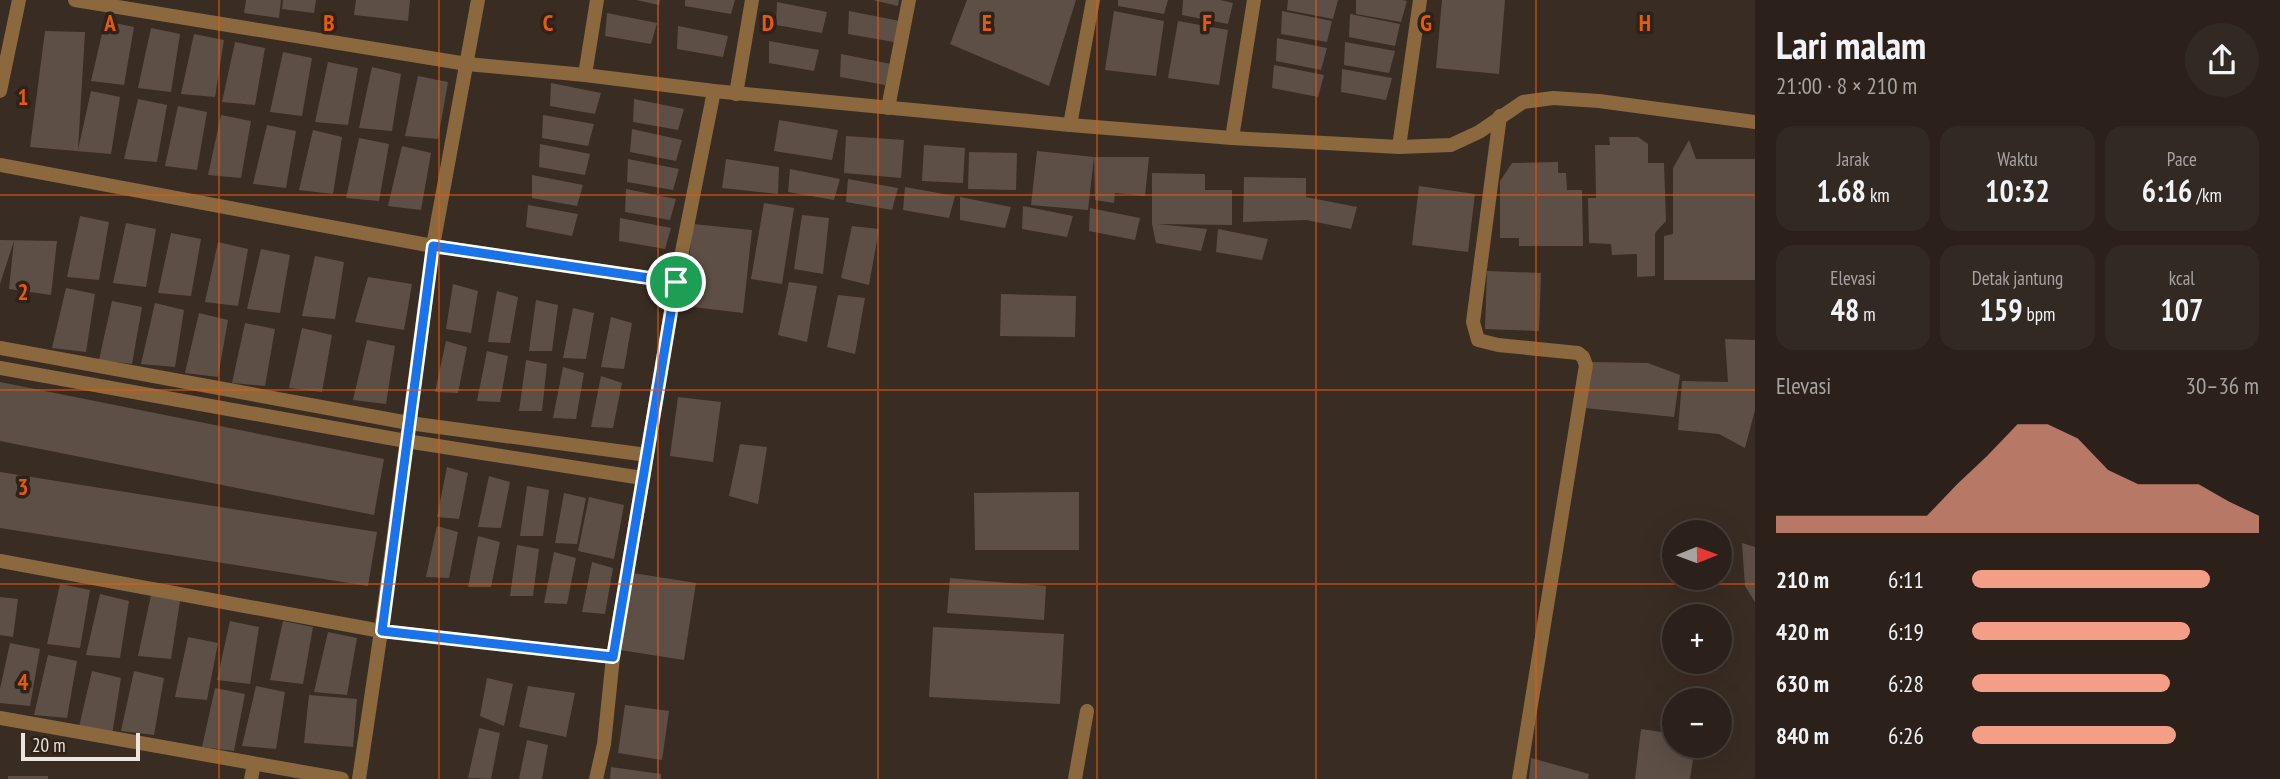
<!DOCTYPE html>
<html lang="id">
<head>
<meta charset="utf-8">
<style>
	:root { --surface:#2b211a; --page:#332923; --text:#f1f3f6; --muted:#a6a3a2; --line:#473e39; --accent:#f49e87 }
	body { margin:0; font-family:"PT Sans Narrow",sans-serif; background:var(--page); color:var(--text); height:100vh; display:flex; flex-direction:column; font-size:26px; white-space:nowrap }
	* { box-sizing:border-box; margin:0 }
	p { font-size:23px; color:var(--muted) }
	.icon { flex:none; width:38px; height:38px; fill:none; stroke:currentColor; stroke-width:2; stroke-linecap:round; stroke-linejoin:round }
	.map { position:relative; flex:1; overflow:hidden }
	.drawer { display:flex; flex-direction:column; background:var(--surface); width:525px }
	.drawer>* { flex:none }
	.needle { width:46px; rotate:89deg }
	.fabs { position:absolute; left:1662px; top:520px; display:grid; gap:14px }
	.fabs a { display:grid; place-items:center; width:70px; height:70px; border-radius:50%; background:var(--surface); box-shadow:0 7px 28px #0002,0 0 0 2px var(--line); font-size:35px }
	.scale { position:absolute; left:21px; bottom:18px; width:119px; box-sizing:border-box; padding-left:7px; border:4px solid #ece4de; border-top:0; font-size:19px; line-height:24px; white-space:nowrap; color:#ece4de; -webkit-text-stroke:5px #2e221a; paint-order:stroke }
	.pin { position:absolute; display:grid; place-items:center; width:60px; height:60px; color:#fff; margin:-30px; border:4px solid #fff; border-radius:50%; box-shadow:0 2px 7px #0007 }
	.round { display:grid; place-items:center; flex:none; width:74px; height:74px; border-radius:37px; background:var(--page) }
	.head { display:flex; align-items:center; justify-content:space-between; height:119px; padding:0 21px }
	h1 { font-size:38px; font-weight:700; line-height:52px }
	.figures { display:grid; grid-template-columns:repeat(3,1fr); gap:10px; height:119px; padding:7px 21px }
	.figures div { display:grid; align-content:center; border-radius:18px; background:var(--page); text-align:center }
	.figures b { font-size:30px; font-weight:700 }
	.figures small { font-size:19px; font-weight:400 }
	.figures p { font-size:19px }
	.chart { height:196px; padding:14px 21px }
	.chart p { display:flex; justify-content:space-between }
	.chart svg { width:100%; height:126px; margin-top:7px; fill:var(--accent); opacity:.7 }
	ul { padding:0 21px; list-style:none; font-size:23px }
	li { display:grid; grid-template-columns:112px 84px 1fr; align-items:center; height:52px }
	li i { height:18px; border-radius:9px; background:var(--accent) }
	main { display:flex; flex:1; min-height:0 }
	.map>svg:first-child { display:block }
	.building { fill:#5d4f45 }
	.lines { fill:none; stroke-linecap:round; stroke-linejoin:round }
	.minor { stroke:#8b683e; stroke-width:14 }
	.route-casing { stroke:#fff; stroke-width:14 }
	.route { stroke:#1a73e8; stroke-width:9 }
	.grid { fill:none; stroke:#e8590c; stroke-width:2; stroke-opacity:0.55 }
	.grid-label { font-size:23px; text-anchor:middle; font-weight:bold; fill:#e8590c; stroke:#2e221a; stroke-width:7; stroke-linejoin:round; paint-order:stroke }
</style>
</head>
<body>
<main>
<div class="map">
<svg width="1755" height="779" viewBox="0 0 1755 779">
	<rect width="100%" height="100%" fill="#392c23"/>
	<g class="building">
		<path d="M246,0H281L279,18L244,13Z"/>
		<path d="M283,0H316L314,13L282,9Z"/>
		<path d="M356,0H410L408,21L354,15Z"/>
		<path d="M636,0H660L659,5Z"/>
		<path d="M685,0H735L731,14L685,6Z"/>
		<path d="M873,0H899L898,6Z"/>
		<path d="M967,0H1076L1049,86L950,44Z"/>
		<path d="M1118,0H1168L1164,14L1118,6Z"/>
		<path d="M1183,0H1220L1233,3L1228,24L1182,15Z"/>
		<path d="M1288,0H1338L1333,19L1287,10Z"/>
		<path d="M1356,0H1402L1407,1L1401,22L1356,14Z"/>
		<path d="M1442,0H1505L1499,74L1436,68Z"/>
		<path d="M777,2L827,12L822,33L776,25Z"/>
		<path d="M849,11L900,21L894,42L848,34Z"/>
		<path d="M1114,11L1164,21L1156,76L1105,70Z"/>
		<path d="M1282,11L1332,21L1327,42L1281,34Z"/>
		<path d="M607,13L657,23L651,44L605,36Z"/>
		<path d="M1350,14L1400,24L1395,46L1349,37Z"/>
		<path d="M105,21L134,27L124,85L91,81Z"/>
		<path d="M1178,21L1228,30L1219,85L1168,78Z"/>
		<path d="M678,26L728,36L723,57L677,49Z"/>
		<path d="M151,28L180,34L171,92L138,88Z"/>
		<path d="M45,31L85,32L78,150L91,91L120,97L111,154L30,147Z"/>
		<path d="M194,34L224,40L215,97L181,94Z"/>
		<path d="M1277,38L1327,48L1321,70L1276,61Z"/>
		<path d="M769,41L819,50L814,71L769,63Z"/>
		<path d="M235,42L265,48L255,105L222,102Z"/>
		<path d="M1345,42L1395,51L1389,73L1344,65Z"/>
		<path d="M283,52L312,58L302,116L270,112Z"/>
		<path d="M841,54L891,64L885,85L840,77Z"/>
		<path d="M328,62L358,68L348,125L315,122Z"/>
		<path d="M1274,65L1324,75L1318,97L1272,88Z"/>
		<path d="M372,67L401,74L392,131L359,128Z"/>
		<path d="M1342,69L1392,78L1386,100L1341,92Z"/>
		<path d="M418,76L448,82L438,139L405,136Z"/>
		<path d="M551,83L601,93L595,114L550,106Z"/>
		<path d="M138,99L167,105L157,162L124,159Z"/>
		<path d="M634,99L684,109L678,130L633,122Z"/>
		<path d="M178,106L207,112L197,170L165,166Z"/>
		<path d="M221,115L251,121L241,178L208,175Z"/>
		<path d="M543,115L594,124L588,146L542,138Z"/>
		<path d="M779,120L838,130L832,160L774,151Z"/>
		<path d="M267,125L296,131L286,188L253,184Z"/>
		<path d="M632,129L682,140L676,161L630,152Z"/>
		<path d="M313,130L342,137L333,194L299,190Z"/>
		<path d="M846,136L904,140L901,178L844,173Z"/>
		<path d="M1609,137H1638L1648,144V163H1664L1666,221L1655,233V276L1637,277V254L1612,255L1611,244L1589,243L1588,198H1596L1595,145H1610Z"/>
		<path d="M359,138L389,144L379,201L346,198Z"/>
		<path d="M1689,140L1696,159H1755V280H1664V236L1673,234V168Z"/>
		<path d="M540,144L590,154L585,175L539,167Z"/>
		<path d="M924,145L965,148L963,183L922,181Z"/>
		<path d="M402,146L431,153L421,210L388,206Z"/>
		<path d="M1037,151L1094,157L1088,210L1031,205Z"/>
		<path d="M969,152L1017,153L1016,190L968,189Z"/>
		<path d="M1094,157H1149L1145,196L1115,193L1114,203L1095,200Z"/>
		<path d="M628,159L679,169L673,190L627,182Z"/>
		<path d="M726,159L779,167L778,194L722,188Z"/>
		<path d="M1558,162V173H1566L1567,190H1582L1583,246H1519V238H1500V181L1512,163Z"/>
		<path d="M790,169L840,179L834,200L788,192Z"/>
		<path d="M1152,173L1205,174V190H1232V225L1157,224L1207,229L1201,251L1156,243L1152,224Z"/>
		<path d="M532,175L583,185L577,206L532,198Z"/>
		<path d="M1244,177L1306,178V197L1357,207L1351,229L1306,220L1243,222Z"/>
		<path d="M848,179L898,188L892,210L846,202Z"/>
		<path d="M1419,186L1475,194L1468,252L1412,245Z"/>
		<path d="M905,187L955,196L949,218L903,210Z"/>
		<path d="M626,189L676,199L670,220L625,212Z"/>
		<path d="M960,197L1011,207L1005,228L960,220Z"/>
		<path d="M764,203L794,208L782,284L751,279Z"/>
		<path d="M528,205L578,214L572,236L526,227Z"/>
		<path d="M1023,206L1073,216L1067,237L1022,229Z"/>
		<path d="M1090,208L1140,218L1135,240L1089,231Z"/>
		<path d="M802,215L829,218L823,274L794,269Z"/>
		<path d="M80,216L109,222L99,280L67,277Z"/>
		<path d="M620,218L671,228L665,249L619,241Z"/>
		<path d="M126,223L156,229L146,287L113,283Z"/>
		<path d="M693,224L752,230L743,313L684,306Z"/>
		<path d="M852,226L879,229L869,285L841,278Z"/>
		<path d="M1218,229L1268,239L1262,260L1216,252Z"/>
		<path d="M171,233L201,239L191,296L158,293Z"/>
		<path d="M0,240L57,241L51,295L9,289L14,241L0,284Z"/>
		<path d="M218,242L248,249L238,306L205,302Z"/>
		<path d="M261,249L290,255L280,313L247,309Z"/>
		<path d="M315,256L344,262L335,319L302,316Z"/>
		<path d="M1487,271L1541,273L1539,331L1485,329Z"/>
		<path d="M368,277L412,284L404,330L355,322Z"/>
		<path d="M789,282L817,286L807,342L778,335Z"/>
		<path d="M453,284L478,291L471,333L446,329Z"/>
		<path d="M66,288L95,294L86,352L52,348Z"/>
		<path d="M497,291L518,297L510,343L488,342Z"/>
		<path d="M1001,294L1076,296L1075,337L1000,336Z"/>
		<path d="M838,295L865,298L855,354L827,347Z"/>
		<path d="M536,300L558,305L552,351H529Z"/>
		<path d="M112,301L142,307L132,364L99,360Z"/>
		<path d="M155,303L184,310L175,367L141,364Z"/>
		<path d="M573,308L594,313L586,359L563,358Z"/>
		<path d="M199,313L228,320L218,377L185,373Z"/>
		<path d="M611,317L632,323L624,369L601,367Z"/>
		<path d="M245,323L275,329L265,386L232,383Z"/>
		<path d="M302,328L332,335L322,392L289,388Z"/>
		<path d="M1725,339L1755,340V410L1745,448L1719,434L1678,430L1682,381L1728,382Z"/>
		<path d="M367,340L395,346L386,404L353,400Z"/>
		<path d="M446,341L467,347L458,393L435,392Z"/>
		<path d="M487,351L508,356L500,402L477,401Z"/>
		<path d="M526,360L547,364L542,411H519Z"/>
		<path d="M1591,362L1648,363L1680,375L1674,417L1585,408Z"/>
		<path d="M563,367L584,373L576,419L553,418Z"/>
		<path d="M601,376L622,383L613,428L591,427Z"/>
		<path d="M0,382L384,459L374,515L0,441Z"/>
		<path d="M678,397L721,402L713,462L670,456Z"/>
		<path d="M740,444L767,447L758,504L729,496Z"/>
		<path d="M447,467L468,473L459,519L437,517Z"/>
		<path d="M0,472L377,532L368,586L0,528Z"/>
		<path d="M489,476L510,482L501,528L478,527Z"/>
		<path d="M527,486L549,490L543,536H520Z"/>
		<path d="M1079,492V550H975L974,493Z"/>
		<path d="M564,493L586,498L577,544L555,543Z"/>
		<path d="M589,497L624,505L614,559L578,551Z"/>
		<path d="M437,526L458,532L449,578L426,577Z"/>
		<path d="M478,536L500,542L491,587H468Z"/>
		<path d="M1742,543L1755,547V602L1745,586Z"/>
		<path d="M517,545L539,549L533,596H510Z"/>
		<path d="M554,552L576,558L567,604L544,603Z"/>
		<path d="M592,562L613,568L605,614L582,612Z"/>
		<path d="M633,573L696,583L684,660L620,650Z"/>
		<path d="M950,578L1046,586L1044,620L947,613Z"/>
		<path d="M60,584L90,590L80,648L47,644Z"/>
		<path d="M100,594L129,601L120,658L86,655Z"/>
		<path d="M151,595L180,601L171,659L138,656Z"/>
		<path d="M0,597L18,599L13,637L0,635Z"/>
		<path d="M230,621L259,627L250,684L217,680Z"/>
		<path d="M283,621L313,627L303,684L270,680Z"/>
		<path d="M933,627L1064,634L1060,704L929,697Z"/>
		<path d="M328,632L357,638L347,695L314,692Z"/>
		<path d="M188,637L218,643L207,700L175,697Z"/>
		<path d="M10,643L40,649L30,706L0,703V689Z"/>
		<path d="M48,655L77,661L67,718L34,715Z"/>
		<path d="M92,671L121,678L112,735L78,731Z"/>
		<path d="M134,671L164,678L154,735L121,731Z"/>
		<path d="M487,678L513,684L504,726L480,716Z"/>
		<path d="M256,686L285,692L276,749L242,746Z"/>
		<path d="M528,686L575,693L566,737L519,727Z"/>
		<path d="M215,688L245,694L234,751L202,747Z"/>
		<path d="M309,695L357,699L353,747L304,743Z"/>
		<path d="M625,705L669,711L662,760L618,753Z"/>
		<path d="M479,728L500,733L491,779L468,778Z"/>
		<path d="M1641,729L1675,734V746H1695L1690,779H1635Z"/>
		<path d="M527,740L548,745L542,779H519Z"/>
		<path d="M1531,758L1589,774L1588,779H1529Z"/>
		<path d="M611,767L661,774V779H610Z"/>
		<rect x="8" y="776" width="40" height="3"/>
	</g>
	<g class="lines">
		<g class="minor">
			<path d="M75,0L467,64L585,75L714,91L1070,125L1232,138L1399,147L1420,0"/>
			<path d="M585,75L597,0"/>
			<path d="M0,91L19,0"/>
			<path d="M736,94L752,0"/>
			<path d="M888,108L909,0"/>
			<path d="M1500,116L1473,322L1478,340L1498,345L1578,353L1583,357L1586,365L1519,779"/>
			<path d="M1070,125L1093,0"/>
			<path d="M1232,138L1254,0"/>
			<path d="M1399,147L1451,145L1479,132L1523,102L1553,98L1599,101L1755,122"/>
			<path d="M0,165L433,246L676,282"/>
			<path d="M0,348L409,423L647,455"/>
			<path d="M0,368L406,441L642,478"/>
			<path d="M0,561L381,631L613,657"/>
			<path d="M0,718L342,779"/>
			<path d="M251,779L254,764"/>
			<path d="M359,779L381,631L433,246L478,0"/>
			<path d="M596,779L604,744L613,657L676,282L714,91"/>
			<path d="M1075,779L1087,711"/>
		</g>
	</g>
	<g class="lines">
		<g class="route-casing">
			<path id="route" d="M433,246L676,282L613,657L382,631Z"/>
		</g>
		<use href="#route" class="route"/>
	</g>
	<path class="grid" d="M219,0V779M439,0V779M658,0V779M878,0V779M1097,0V779M1316,0V779M1536,0V779M0,195H1755M0,390H1755M0,584H1755"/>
	<g class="grid-label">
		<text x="110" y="31">A</text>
		<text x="329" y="31">B</text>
		<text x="548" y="31">C</text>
		<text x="768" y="31">D</text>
		<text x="987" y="31">E</text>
		<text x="1207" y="31">F</text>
		<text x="1426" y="31">G</text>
		<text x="1645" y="31">H</text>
		<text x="23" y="105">1</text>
		<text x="23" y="300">2</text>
		<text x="23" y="495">3</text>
		<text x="23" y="690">4</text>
	</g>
</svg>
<div class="fabs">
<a><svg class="needle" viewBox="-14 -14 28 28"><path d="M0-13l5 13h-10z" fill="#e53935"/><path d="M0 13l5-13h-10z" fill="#a6a3a2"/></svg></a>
<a>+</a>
<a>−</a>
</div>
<div class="scale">20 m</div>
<div class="pin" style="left:676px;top:282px;background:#1e9e55"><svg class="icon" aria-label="arrive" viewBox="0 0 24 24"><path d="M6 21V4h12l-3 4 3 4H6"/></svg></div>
</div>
<section class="drawer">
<div class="head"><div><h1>Lari malam</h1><p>21:00 · 8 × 210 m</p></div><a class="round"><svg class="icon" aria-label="share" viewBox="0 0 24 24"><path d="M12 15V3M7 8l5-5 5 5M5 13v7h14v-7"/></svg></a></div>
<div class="figures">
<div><p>Jarak</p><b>1.68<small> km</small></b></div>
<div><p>Waktu</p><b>10:32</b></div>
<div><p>Pace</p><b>6:16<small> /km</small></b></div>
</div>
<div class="figures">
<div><p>Elevasi</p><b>48<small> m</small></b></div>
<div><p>Detak jantung</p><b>159<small> bpm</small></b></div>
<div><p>kcal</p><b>107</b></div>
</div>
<div class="chart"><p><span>Elevasi</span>30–36 m</p>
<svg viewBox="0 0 160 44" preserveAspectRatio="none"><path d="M0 44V38L10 38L20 38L30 38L40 38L50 38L60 27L70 17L80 6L90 6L100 11L110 22L120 27L130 27L140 27L150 33L160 38V44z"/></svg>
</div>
<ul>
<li><b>210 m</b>6:11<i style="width:83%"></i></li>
<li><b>420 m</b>6:19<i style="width:76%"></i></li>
<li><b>630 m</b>6:28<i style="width:69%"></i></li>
<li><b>840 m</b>6:26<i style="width:71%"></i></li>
</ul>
</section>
</main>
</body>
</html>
